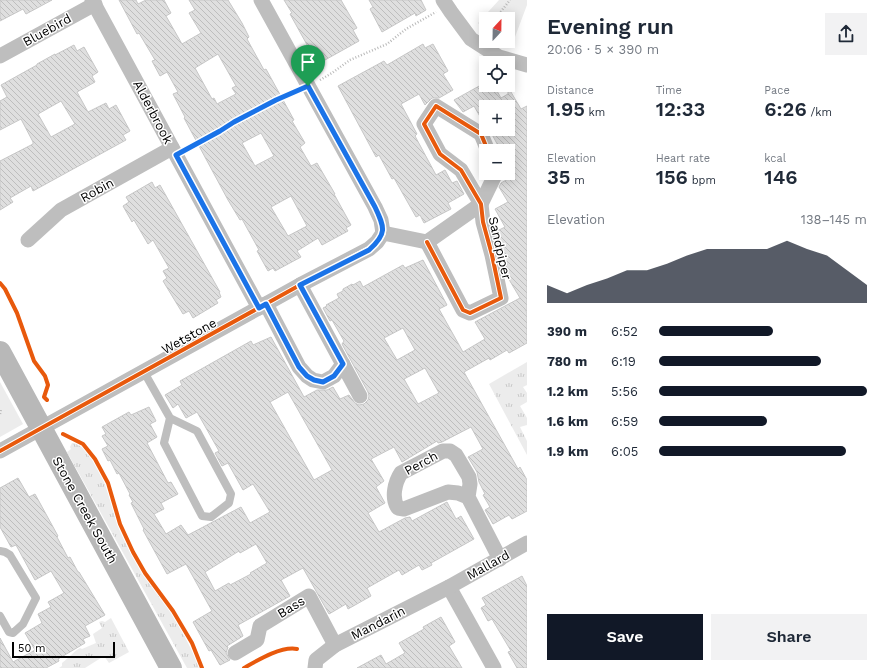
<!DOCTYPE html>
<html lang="en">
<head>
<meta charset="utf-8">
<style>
	:root { --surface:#fff; --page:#f2f2f3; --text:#1f2937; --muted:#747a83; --accent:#111827 }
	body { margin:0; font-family:"Work Sans",sans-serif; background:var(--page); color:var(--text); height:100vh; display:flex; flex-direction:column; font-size:15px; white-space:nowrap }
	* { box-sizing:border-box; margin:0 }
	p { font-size:13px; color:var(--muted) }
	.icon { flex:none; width:22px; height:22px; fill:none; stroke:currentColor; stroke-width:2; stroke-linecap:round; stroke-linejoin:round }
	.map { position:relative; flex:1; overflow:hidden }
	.side { display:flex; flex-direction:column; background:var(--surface); width:360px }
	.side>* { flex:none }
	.needle { width:26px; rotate:22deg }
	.controls { position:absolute; left:479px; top:12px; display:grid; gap:8px }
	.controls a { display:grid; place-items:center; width:36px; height:36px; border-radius:0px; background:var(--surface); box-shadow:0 2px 10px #0003; font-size:20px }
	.scale { position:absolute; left:12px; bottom:10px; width:103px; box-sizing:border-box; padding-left:4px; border:2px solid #000; border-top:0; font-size:11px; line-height:14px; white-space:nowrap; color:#000; -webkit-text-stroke:3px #fff; paint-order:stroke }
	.pin { position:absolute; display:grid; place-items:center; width:34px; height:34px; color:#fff; margin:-41px -17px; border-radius:50% 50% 50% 0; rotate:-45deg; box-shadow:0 0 4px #0007 }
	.pin .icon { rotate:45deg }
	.round { display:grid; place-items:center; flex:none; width:42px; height:42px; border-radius:0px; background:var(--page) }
	.overview { display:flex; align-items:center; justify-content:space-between; height:68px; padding:0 20px }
	h1 { font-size:22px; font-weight:600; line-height:30px }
	.stats { display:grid; grid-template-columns:repeat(3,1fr); gap:6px; height:68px; padding:4px 20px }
	.stats div { display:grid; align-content:center }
	.stats b { font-size:20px; font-weight:600 }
	.stats small { font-size:11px; font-weight:400 }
	.stats p { font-size:11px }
	.chart { height:112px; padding:8px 20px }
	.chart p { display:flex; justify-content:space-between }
	.chart svg { width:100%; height:72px; margin-top:4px; fill:var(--accent); opacity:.7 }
	.action { display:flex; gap:8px; margin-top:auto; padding:8px 20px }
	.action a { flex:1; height:46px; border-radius:0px; background:var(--accent); color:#fff; font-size:16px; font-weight:600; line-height:46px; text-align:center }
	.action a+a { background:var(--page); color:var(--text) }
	ul { padding:0 20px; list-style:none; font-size:13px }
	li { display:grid; grid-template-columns:64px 48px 1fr; align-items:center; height:30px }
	li i { height:10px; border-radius:5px; background:var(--accent) }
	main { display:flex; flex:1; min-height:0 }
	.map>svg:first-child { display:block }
	.grass { fill:url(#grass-tufts) }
	.park { fill:#ececec }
	.building { fill:url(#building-back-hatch); stroke:#c7c7c7; fill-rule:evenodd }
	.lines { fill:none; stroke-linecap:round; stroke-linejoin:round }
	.path { stroke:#b9b9b9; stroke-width:2.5; stroke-dasharray:1 2; stroke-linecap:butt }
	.lane { stroke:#bebebe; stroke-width:8 }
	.street { stroke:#bebebe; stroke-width:15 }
	.secondary { stroke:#b8b8b8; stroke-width:22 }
	.cycleway-casing { stroke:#fff; stroke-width:6 }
	.cycleway { stroke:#e8590c; stroke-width:4 }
	.route-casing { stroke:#fff; stroke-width:8 }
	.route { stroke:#1a73e8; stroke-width:5 }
	.labels { text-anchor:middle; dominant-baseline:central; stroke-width:3; stroke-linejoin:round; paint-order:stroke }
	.street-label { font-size:13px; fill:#000; stroke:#fff }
</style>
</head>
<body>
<main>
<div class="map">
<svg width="527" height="668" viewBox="0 0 527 668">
	<defs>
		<pattern id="grass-tufts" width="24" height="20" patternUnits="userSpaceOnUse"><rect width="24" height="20" fill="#ececec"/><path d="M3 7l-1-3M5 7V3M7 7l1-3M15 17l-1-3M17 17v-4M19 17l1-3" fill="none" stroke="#c9c9c9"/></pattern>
		<pattern id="building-back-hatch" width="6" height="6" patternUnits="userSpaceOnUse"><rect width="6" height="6" fill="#dfdfdf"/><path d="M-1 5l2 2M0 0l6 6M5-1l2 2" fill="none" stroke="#bebebe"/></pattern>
	</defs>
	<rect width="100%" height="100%" fill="#fff"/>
	<g class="grass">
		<path d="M527,362V385L523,387L527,393V402L520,406L527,418V425L520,427L527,441V455L489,384Z"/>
		<path d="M72,443H75C100,454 109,498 117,522C127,553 148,579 167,606C180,626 190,646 200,668H187L67,452L71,449L70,447Z"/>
		<path d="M111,618L129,652L109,663L104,656L85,668H59L62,666V663C69,658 73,652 80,648L82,649L96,643L93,634L102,628L99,622L102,621L105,622Z"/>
	</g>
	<g class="park">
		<path d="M499,0H527V5L512,45L502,41H508V19H486V31L478,23Z"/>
		<path d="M0,382L23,424L0,437Z"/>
	</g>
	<g class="building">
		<path d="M0,0H52L26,14L23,9L0,21Z"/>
		<path d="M119,0H136L138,4L146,0H164L171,13L166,16L182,44L201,33L189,13L195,10L189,0H228L242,23L249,37L247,39L264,70L266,69L294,120L292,121L305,143L300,147L311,166L317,163L335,194H334L351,225L346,228L348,231L322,245L318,238L297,251L301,257L275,271L273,268L268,271L257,251L259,250L242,219L240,220L228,200L184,118L185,117L173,94L178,92L167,72L160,76L152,61L155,60L139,33L137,34ZM218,54L236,86L232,88L236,94L217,104L214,98L212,99L195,68ZM261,133L274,156L255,166L242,143ZM291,196L307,226L288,236L271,207Z"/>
		<path d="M284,0H341L357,28L353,30L359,41L316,65L310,53L311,52L290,14L292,13Z"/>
		<path d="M369,0H421L426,10L416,16L415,13L382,32L370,9L373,7Z"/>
		<path d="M423,44L425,48L433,44L448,71L443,74L453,90L439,98H432L425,105L419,94L401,104L417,134L415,136L436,175L445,170L452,183L457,181L464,194L448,203L451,209L424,223L420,215L416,217L394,178L392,179L379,155L376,157L338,86L384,61L387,65Z"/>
		<path d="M74,45L77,51L84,47L98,72L92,76L95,82L77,92L88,112L106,103L109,109L116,105L130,131L123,135L126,140L33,191L31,186L10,198L13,202L0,210V161L33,144V142L21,119L0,130V101L7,97L1,85L37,65V64L55,54V55ZM61,101L75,124L51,137L38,114Z"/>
		<path d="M481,85H491L495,92L497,91L501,98L508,94V87L521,109L527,106V311L525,309L527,313V343L509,353L507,350L490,360L489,358L464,372L518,469L520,467L527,480V511L512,519L509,515L493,524L485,510L490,507L483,495L485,494L479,482L477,472L468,457L483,449L471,427L442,442L438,443L437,441L402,462L394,447L371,459L384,481L376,487L385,503L368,513L379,532L405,518L410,517L412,521L447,502L456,519L461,516L474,539L431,563L432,565L422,570L419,565L402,575L399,570L367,588L371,596L348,609L346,604L329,614L303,568L281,580L290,596L238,625L243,636L227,646L228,647L226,653L230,660L220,665L211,650L209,651L193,622L212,611L186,564L167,574L143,530L144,529L131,503L133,502L129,495L130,494L119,473L117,474L110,460L108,461L102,449L108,446L102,436L106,434L102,427L129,412L131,415L149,407L156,421L150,424L157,437L147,443L168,483L171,482L178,494L161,503L164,509L154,514L166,534L181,525L188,535L241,507L250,523L270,512L253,484L243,490L228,463L222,466L215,453L219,451L197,412L186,418L178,404L173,408L165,395L182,385L180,381L251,341L253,345L271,337L304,397L317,390H327L333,387L340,399L349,395L355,403L359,405L364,404L368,400L369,396L368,392L342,344L344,341L332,320L330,321L323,308L327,306L326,305L339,298L337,294L343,291V289L352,284L353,285L360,281L363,287L403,265L405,268L423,260L447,305L439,309L463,352L485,339L475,322L520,298L504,271V267L508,264L499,248L495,232L505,227L495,209L508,202L499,187L501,183L508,179V151H501L489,129H508V107H486V127L474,106L463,112L454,100ZM403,328L415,350L397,360L384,338ZM425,368L439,393L418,404L404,379ZM288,392L332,470L314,480L270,402ZM256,544L267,563L250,573L251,574L230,585L229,583L215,591L205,572L239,551L240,553Z"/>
		<path d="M152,182L155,188L160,185L220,292H219L221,297L216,300L218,303L193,318L189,311L183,314L163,281L167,278L163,271L169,268L153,240L148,244L134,220L132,222L123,206L129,202L126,197Z"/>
		<path d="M18,478L29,497L35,494L58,536L57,537L68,558L70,557L78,572H79L105,615L85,626L90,636L83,639L85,643L58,659L59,661L46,668H0V638L13,662L35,650L25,633L42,623L38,614L51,607L48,602L64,593L51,571L35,580L16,545L11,547L0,527V488Z"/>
		<path d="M522,576L527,586V668H517L508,652L511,651L492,619L488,621L481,608L486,605L482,598Z"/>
		<path d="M441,617L455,642L449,646L462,668H357L381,655L386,664L405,653L399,643L424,629L423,627Z"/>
	</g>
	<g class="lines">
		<g class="path">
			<path d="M495,19L510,0"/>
			<path d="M320,80L332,73L350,60L387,44L406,29L436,12"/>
			<path d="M187,149L220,131L233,122L276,100L296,92"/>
			<path d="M0,414L1,409"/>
		</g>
		<g class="lane">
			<path d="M144,372L170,418L197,431L231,494L229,503L211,517L202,516L164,443L170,418"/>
			<path d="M0,551L5,552L10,555L36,598L23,624L13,633L9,632L0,616"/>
		</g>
		<g class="street">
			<path d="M92,0L259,308"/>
			<path d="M261,0L375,207L381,220L383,233"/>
			<path d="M443,0L451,12L471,39L499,57L527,65"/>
			<path d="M0,56L95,4"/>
			<path d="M383,233L427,242L481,204L496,173"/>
			<path d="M28,240L61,210L172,148"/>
			<path d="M427,242L463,310L470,313L501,298L492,255L483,222L481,204L461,170L440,154L424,124L436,106L481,134L488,151"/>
			<path d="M300,285L360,396"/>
			<path d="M266,304L299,367L307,376L313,380L323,382L334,376L343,364"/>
			<path d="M0,451L300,285L369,249L377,242L383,233"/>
			<path d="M468,497L458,493L448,492L404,509L398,508C391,498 395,482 401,473L443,451H450L456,455L469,477L470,484L468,497L500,559"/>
			<path d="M449,587L494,668"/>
			<path d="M235,653L257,640L260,626L309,596L335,645"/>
			<path d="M315,668L316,660L335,645L449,587L527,543"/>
		</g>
		<path class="secondary" d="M0,352L171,668"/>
		<g class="cycleway-casing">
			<g id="cycleway">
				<path d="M427,242L463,310L470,313L501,298L492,255L483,222L481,204L461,170L440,154L424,124L436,106L481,134L488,151"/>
				<path d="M0,283L5,289L17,313L34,361L45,376L48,385L44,397L47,400"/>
				<path d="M63,434L83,444L95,459L108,483L120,524L133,552L145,573L173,611L192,643L202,668"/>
				<path d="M0,451L300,285L369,249L377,242L383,233"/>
				<path d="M244,668C258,660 281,646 297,649"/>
			</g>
		</g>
		<use href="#cycleway" class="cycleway"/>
	</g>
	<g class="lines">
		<g class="route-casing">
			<path id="route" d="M308,86L375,207C385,228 387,234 369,250L300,285L343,364L334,376L323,382L314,380L307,376L299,367L266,304L259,308L176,155L220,131L234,122L276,100Z"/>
		</g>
		<use href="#route" class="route"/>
	</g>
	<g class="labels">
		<g class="street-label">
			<text transform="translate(47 30) rotate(-29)">Bluebird</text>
			<text transform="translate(153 112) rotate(62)">Alderbrook</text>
			<text transform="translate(97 190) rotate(-29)">Robin</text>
			<text transform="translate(500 248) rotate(77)">Sandpiper</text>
			<text transform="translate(189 336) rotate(-29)">Wetstone</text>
			<text transform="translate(421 463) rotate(-29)">Perch</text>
			<text transform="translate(85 510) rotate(61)">Stone Creek South</text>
			<text transform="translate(488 565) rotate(-29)">Mallard</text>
			<text transform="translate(291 607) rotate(-31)">Bass</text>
			<text transform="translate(378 623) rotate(-27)">Mandarin</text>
		</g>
	</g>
</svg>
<div class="controls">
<a><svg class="needle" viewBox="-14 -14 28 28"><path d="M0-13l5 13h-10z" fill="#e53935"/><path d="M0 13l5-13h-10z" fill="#747a83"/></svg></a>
<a><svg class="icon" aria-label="locate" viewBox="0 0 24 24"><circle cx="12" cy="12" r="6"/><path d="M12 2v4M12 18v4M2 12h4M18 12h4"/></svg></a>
<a>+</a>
<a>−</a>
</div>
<div class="scale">50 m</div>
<div class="pin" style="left:308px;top:86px;background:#1e9e55"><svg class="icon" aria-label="arrive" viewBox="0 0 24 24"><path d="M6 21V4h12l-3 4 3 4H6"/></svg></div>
</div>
<section class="side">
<div class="overview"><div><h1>Evening run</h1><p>20:06 · 5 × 390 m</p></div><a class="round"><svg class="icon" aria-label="share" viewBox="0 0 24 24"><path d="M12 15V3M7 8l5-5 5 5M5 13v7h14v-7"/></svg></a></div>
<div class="stats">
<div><p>Distance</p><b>1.95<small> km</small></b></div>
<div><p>Time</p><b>12:33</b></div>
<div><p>Pace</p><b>6:26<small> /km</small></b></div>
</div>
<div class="stats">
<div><p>Elevation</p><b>35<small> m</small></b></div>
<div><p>Heart rate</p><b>156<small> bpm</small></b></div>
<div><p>kcal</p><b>146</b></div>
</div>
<div class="chart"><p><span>Elevation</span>138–145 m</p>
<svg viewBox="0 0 160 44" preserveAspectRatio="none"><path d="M0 44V33L10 38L20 33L30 29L40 24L50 24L60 20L70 15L80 11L90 11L100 11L110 11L120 6L130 11L140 15L150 24L160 33V44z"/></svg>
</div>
<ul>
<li><b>390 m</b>6:52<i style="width:55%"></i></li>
<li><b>780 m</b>6:19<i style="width:78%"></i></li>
<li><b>1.2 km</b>5:56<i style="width:100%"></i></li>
<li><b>1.6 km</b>6:59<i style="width:52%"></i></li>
<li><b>1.9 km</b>6:05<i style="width:90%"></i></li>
</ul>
<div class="action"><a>Save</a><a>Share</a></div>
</section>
</main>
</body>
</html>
